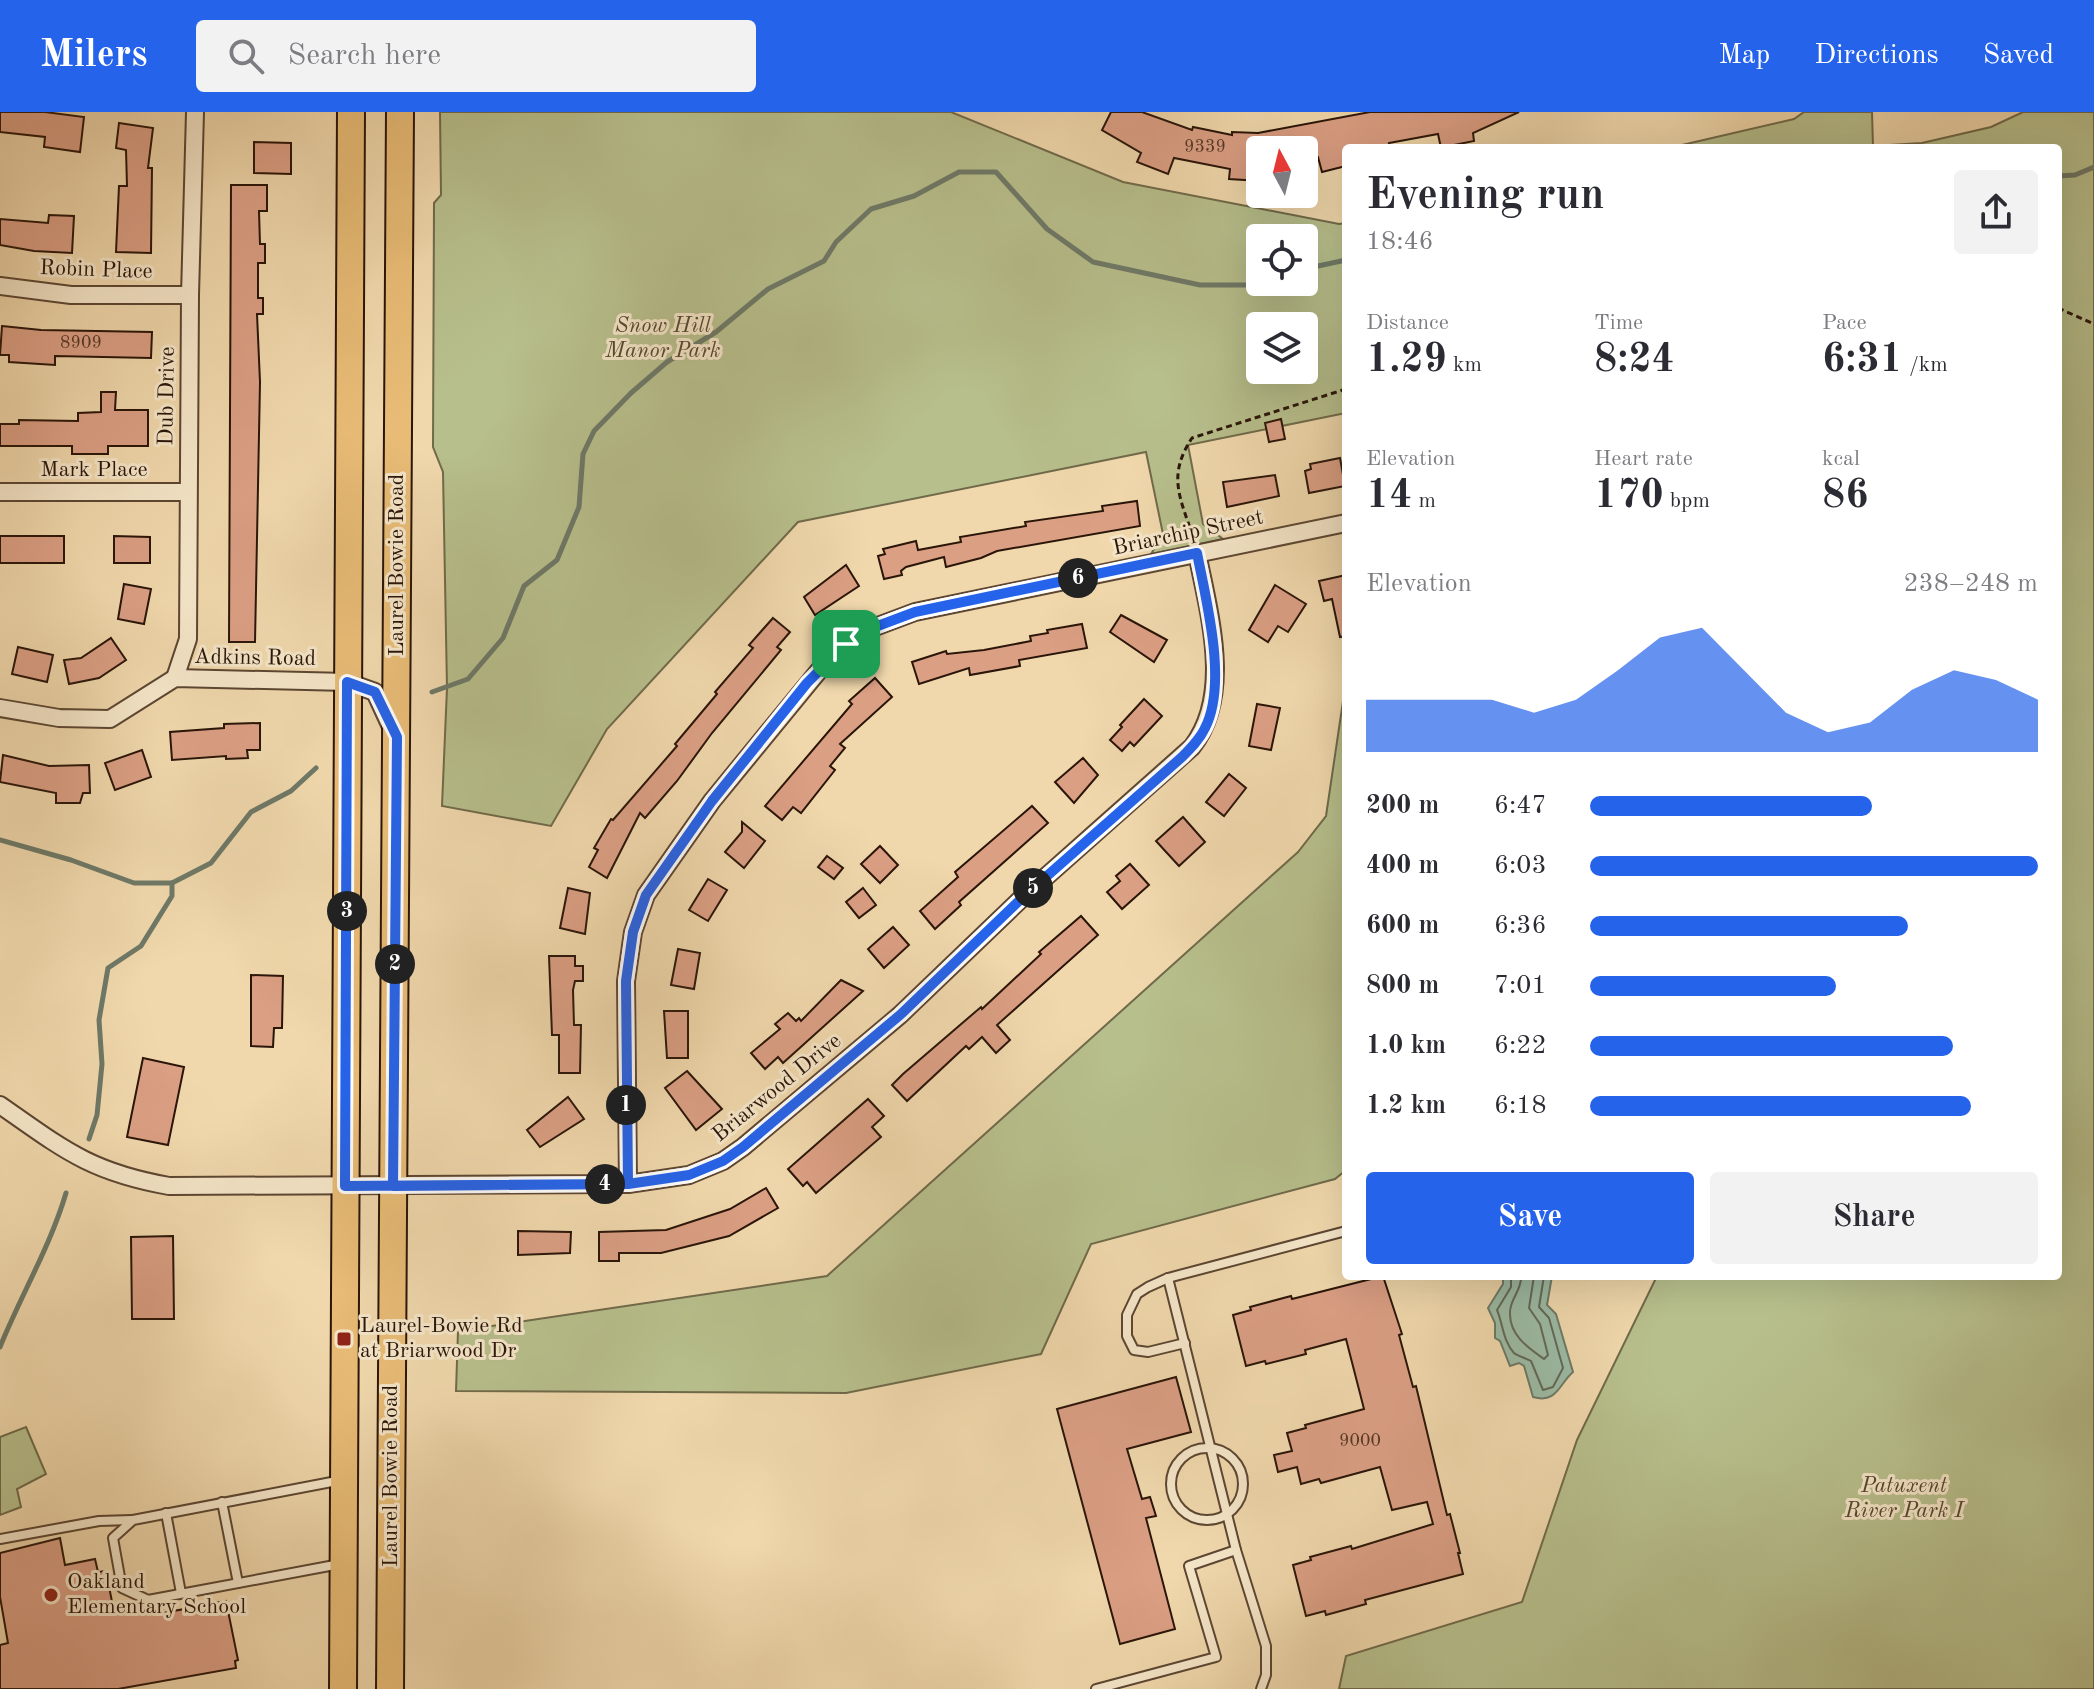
<!DOCTYPE html>
<html lang="en">
<head>
<meta charset="utf-8">
<style>
	:root { --surface:#fff; --page:#f2f2f3; --text:#2b2b33; --muted:#7c7c81; --accent:#2563eb }
	body { margin:0; font-family:"Old Standard TT",serif; background:var(--page); color:var(--text); height:100vh; display:flex; flex-direction:column; font-size:30px; white-space:nowrap }
	* { box-sizing:border-box; margin:0 }
	p { font-size:26px; color:var(--muted) }
	.icon { flex:none; width:44px; height:44px; fill:none; stroke:currentColor; stroke-width:2; stroke-linecap:round; stroke-linejoin:round }
	.map { position:relative; flex:1; overflow:hidden }
	.drawer { position:absolute; left:1342px; top:32px; width:720px; height:1136px; display:flex; flex-direction:column; background:var(--surface); border-radius:8px; box-shadow:0 8px 32px #0002 }
	.drawer>* { flex:none }
	.needle { width:52px; rotate:353deg }
	.buttons { position:absolute; left:1246px; top:24px; display:grid; gap:16px }
	.buttons a { display:grid; place-items:center; width:72px; height:72px; border-radius:8px; background:var(--surface); box-shadow:0 8px 32px #0002; font-size:40px }
	.pin { position:absolute; display:grid; place-items:center; width:68px; height:68px; color:#fff; margin:-34px; border-radius:16px; box-shadow:0 4px 12px #0006 }
	.km { position:absolute; width:40px; height:40px; margin:-20px; border-radius:50%; background:#222; color:#fff; font-size:22px; line-height:40px; text-align:center }
	.round { display:grid; place-items:center; flex:none; width:84px; height:84px; border-radius:8px; background:var(--page) }
	.head { display:flex; align-items:center; justify-content:space-between; height:136px; padding:0 24px }
	h1 { font-size:44px; font-weight:600; line-height:60px }
	.stats { display:grid; grid-template-columns:repeat(3,1fr); gap:12px; height:136px; padding:8px 24px }
	.stats div { display:grid; align-content:center }
	.stats b { font-size:40px; font-weight:600 }
	.stats small { font-size:22px; font-weight:400 }
	.stats p { font-size:22px }
	.chart { height:224px; padding:16px 24px }
	.chart p { display:flex; justify-content:space-between }
	.chart svg { width:100%; height:144px; margin-top:8px; fill:var(--accent); opacity:.7 }
	.action { display:flex; gap:16px; margin-top:auto; padding:16px 24px }
	.action a { flex:1; height:92px; border-radius:8px; background:var(--accent); color:#fff; font-size:32px; font-weight:600; line-height:92px; text-align:center }
	.action a+a { background:var(--page); color:var(--text) }
	ul { padding:0 24px; list-style:none; font-size:26px }
	li { display:grid; grid-template-columns:128px 96px 1fr; align-items:center; height:60px }
	li i { height:20px; border-radius:10px; background:var(--accent) }
	header { display:flex; align-items:center; gap:48px; box-sizing:border-box; height:112px; padding:0 40px; background:var(--accent); color:#fff }
	header strong { font-size:38px }
	nav { display:flex; gap:44px; margin-inline-start:auto; font-size:28px }
	.search { width:560px; height:72px; background:var(--page); display:flex; align-items:center; gap:20px; box-sizing:border-box; padding:0 28px; border-radius:8px; color:var(--muted); font-size:30px }
	.map>svg:first-child { display:block }
	.green { fill:#b7bf8c; stroke:#706a4a; stroke-width:2; fill-rule:evenodd }
	.water { fill:#9bbba5; stroke:#6e7967; stroke-width:2 }
	.lines { fill:none; stroke-linecap:round; stroke-linejoin:round }
	.shore { stroke:#626857; stroke-width:2 }
	.stream { stroke:#6e7967; stroke-width:5 }
	.building { fill:#db9f84; stroke:#2a1509; stroke-width:2 }
	.service-casing { stroke:#5c4632; stroke-width:12 }
	.minor-casing { stroke:#5c4632; stroke-width:20 }
	.primary-casing { stroke:#2a1509; stroke-width:30 }
	.path { stroke:#2a1509; stroke-width:3; stroke-dasharray:6 4; stroke-linecap:butt }
	.service { stroke:#f5e6c9; stroke-width:8 }
	.minor { stroke:#f5e6c9; stroke-width:16 }
	.primary { stroke:#e8bc76; stroke-width:26 }
	.route-casing { stroke:#fff; stroke-width:16 }
	.route { stroke:#2563eb; stroke-width:10 }
	.poi-dot { fill:#8f2418; stroke:#f5e6c9; stroke-width:3 }
	.labels { text-anchor:middle; dominant-baseline:central; stroke-width:6; stroke-linejoin:round; paint-order:stroke }
	.number-label { font-size:18px; fill:#563828 }
	.street-label { font-size:22px; fill:#2a1509; stroke:#f5e6c9 }
	.park-label { font-size:22px; font-style:italic; fill:#544830; stroke:#f5e6c9 }
	.poi-label { font-size:22px; fill:#2a1509; stroke:#f5e6c9; text-anchor:start }
</style>
</head>
<body>
<header>
<strong>Milers</strong>
<div class="search"><svg class="icon" aria-label="search" viewBox="0 0 24 24"><circle cx="10" cy="10" r="6"/><path d="M15 15l6 6"/></svg>Search here</div>
<nav><a>Map</a><a>Directions</a><a>Saved</a></nav>
</header>
<div class="map">
<svg width="2094" height="1577" viewBox="0 0 2094 1577">
	<rect width="100%" height="100%" fill="#f0d8ac"/>
	<filter id="stains"><feTurbulence type="fractalNoise" baseFrequency=".0025" numOctaves="4"/><feColorMatrix values="0 0 0 0 .2 0 0 0 0 .09 0 0 0 0 .02 0 0 0 .5 -.17"/></filter>
	<radialGradient id="worn" r=".72"><stop offset=".6" stop-color="#630" stop-opacity="0"/><stop offset="1" stop-color="#630" stop-opacity=".3"/></radialGradient>
	<g class="green">
		<path d="M440,0H951L1123,70L1339,112L1346,111V301L1188,333L1203,412L1223,427L1151,442L1163,422L1146,340L798,410L607,617L551,714L442,694L447,576L443,360L433,335L434,91L441,83ZM1260,126H1304V170H1260ZM1260,214H1304V258H1260Z"/>
		<path d="M1804,0H1872L1873,34L1922,31L1991,15L2023,0H2094V1577H1339L1346,1544L1522,1490L1577,1328L1657,1164H2058V36H1669L1794,7Z"/>
		<path d="M1346,569V1058L1335,1067L1091,1132L1041,1242L846,1281L456,1279L458,1219L827,1164L1298,740L1326,704Z"/>
		<path d="M26,1315L46,1362L17,1377L21,1395L0,1403V1325Z"/>
	</g>
	<path class="water" d="M1503,1164H1552L1547,1193L1556,1202L1573,1260C1559,1272 1557,1292 1533,1285L1524,1254L1519,1251L1510,1254L1500,1229L1495,1226V1211L1488,1196L1503,1172Z"/>
	<g class="lines">
		<g class="shore">
			<path d="M1511,1164V1175L1497,1198C1503,1212 1503,1229 1514,1241C1517,1244 1526,1246 1531,1249L1543,1278L1553,1275L1563,1256L1549,1206L1539,1195L1544,1164"/>
			<path d="M1521,1164C1522,1178 1510,1187 1510,1200C1509,1223 1528,1236 1544,1247L1548,1243L1540,1212L1529,1196L1534,1164"/>
		</g>
		<g class="stream">
			<path d="M2058,64L2075,63L2094,55"/>
			<path d="M1304,157L1346,148"/>
			<path d="M432,580L468,567L503,526L524,474L557,448L579,395L583,342L594,319L631,281L667,250L716,220L768,177L824,149L836,130L871,97L914,84L959,60H996L1047,117L1093,150L1200,173H1247L1260,170"/>
			<path d="M0,728L71,748L134,771H172"/>
			<path d="M89,1027L97,1003L102,952L99,908L108,856L141,834L172,784V771L211,751L251,700L291,679L316,656"/>
			<path d="M0,1235C21,1183 50,1135 66,1081"/>
		</g>
	</g>
	<g class="building">
		<path d="M0,0H45L84,5L80,40L44,35L45,25L0,20Z"/>
		<path d="M1111,0H1142L1192,18L1193,15L1232,23V20L1258,21L1370,0H1519L1473,21L1474,29L1454,33L1455,36H1441L1438,22L1389,31L1390,36H1346V54L1322,60L1318,45L1304,47V38H1260V69L1229,67L1230,57L1174,46L1168,62L1137,50L1141,41L1102,18Z"/>
		<path d="M119,11L153,16L148,56H152L151,141L116,140L119,74H127L126,38L116,36Z"/>
		<path d="M254,30L291,31V62L254,61Z"/>
		<path d="M231,73H267V99H259L260,132H265V151H258V186H263V202H257L260,270L255,530H229Z"/>
		<path d="M49,103L74,104L72,141L34,139L0,133V107L48,111Z"/>
		<path d="M2,214L41,218L152,220L151,246L55,244V253L9,250V243H0Z"/>
		<path d="M101,280H116L115,298H148V334H108V342H72V334H0V312H19V308L78,309V301L101,300Z"/>
		<path d="M1281,307L1285,327L1269,330L1265,311Z"/>
		<path d="M1340,346L1345,374L1309,381L1305,359L1311,357L1310,352Z"/>
		<path d="M1275,363L1279,384L1227,395L1223,370Z"/>
		<path d="M1137,389L1140,414L997,439L981,446L946,455L944,445L906,455L901,459L902,463L884,467L878,444L885,442L883,437L916,429L918,438L961,430L960,425L1026,414L1025,410L1103,399L1102,394Z"/>
		<rect x="0" y="424" width="64" height="27"/>
		<path d="M114,424L150,425V451H114Z"/>
		<path d="M846,453L859,474L815,503L804,485Z"/>
		<path d="M1346,463V524L1340,525L1332,487L1324,489L1319,469Z"/>
		<path d="M124,472L151,477L144,512L118,507Z"/>
		<path d="M1275,473L1306,492L1288,520L1278,514L1268,530L1249,518Z"/>
		<path d="M1121,503L1167,528L1154,550L1110,520Z"/>
		<path d="M773,506L790,520L777,535L781,538L712,621L677,669L645,706L640,701L607,766L589,755L598,738L594,736L611,707L613,708L677,634L675,632L717,582L715,580L753,536L749,533Z"/>
		<path d="M1082,512L1087,536L1019,548L1020,554L970,563L969,556L919,572L912,550L946,539L947,542L984,538L1031,529L1030,524L1048,521L1047,518Z"/>
		<path d="M111,526L126,548L99,566L69,572L64,548L81,546Z"/>
		<path d="M18,535L53,543L47,570L12,562Z"/>
		<path d="M875,566L892,585L840,632L845,636L830,654L835,658L801,701L793,695L782,708L765,694L852,592L849,589Z"/>
		<path d="M1144,587L1162,604L1134,634L1130,630L1122,639L1110,628L1122,615L1120,613Z"/>
		<path d="M1257,592L1280,596L1271,638L1249,634Z"/>
		<path d="M260,611V638H247L248,646L226,647V644L172,648L170,620L224,616V612Z"/>
		<path d="M142,638L151,665L115,678L105,651Z"/>
		<path d="M3,643L49,654L89,653L90,681H83L80,691H56V681L0,670Z"/>
		<path d="M1083,646L1098,663L1074,691L1055,670Z"/>
		<path d="M1229,662L1246,676L1224,704L1206,690Z"/>
		<path d="M1032,694L1048,711L959,790L961,793L935,817L920,799L958,765L955,760Z"/>
		<path d="M1183,705L1205,730L1179,754L1156,729Z"/>
		<path d="M742,710L765,729L744,756L725,740L742,720Z"/>
		<path d="M880,734L898,753L880,771L861,752Z"/>
		<path d="M827,744L843,756L834,767L818,755Z"/>
		<path d="M1130,752L1149,773L1122,797L1107,780L1120,769L1116,764Z"/>
		<path d="M708,767L727,778L708,809L689,798Z"/>
		<path d="M568,776L590,781L585,822L560,816Z"/>
		<path d="M863,776L876,793L859,806L846,790Z"/>
		<path d="M1081,804L1098,823L997,913L1010,928L996,941L982,925L969,937L966,934L907,989L892,973L903,962L981,895L982,897L1041,842L1039,840Z"/>
		<path d="M893,815L909,833L884,856L868,837Z"/>
		<path d="M678,837L700,841L694,877L671,873Z"/>
		<path d="M549,844H575V854H583V869H575L573,878L574,913H581L580,961H559V923H552Z"/>
		<path d="M251,863L283,864L282,916H274L273,935L251,934Z"/>
		<path d="M841,868L863,879L783,951L778,945L765,957L751,941L780,917L775,912L788,901L796,909L799,906L801,909Z"/>
		<path d="M664,899H688V946H667Z"/>
		<path d="M143,946L184,955L168,1033L127,1025Z"/>
		<path d="M687,959L722,997L696,1018L665,976Z"/>
		<path d="M568,985L584,1007L540,1035L527,1018Z"/>
		<path d="M868,987L884,1004L872,1015L881,1025L816,1081L807,1070L803,1074L788,1057Z"/>
		<path d="M766,1076L778,1096L729,1124L661,1141H619V1149H599V1120L666,1118L730,1097Z"/>
		<path d="M518,1119L571,1120L570,1141L518,1143Z"/>
		<path d="M173,1124L174,1207H132L131,1125Z"/>
		<path d="M1383,1164L1402,1222L1399,1223L1413,1275L1416,1274L1447,1403L1450,1402L1460,1441H1458L1463,1462L1365,1488L1366,1492L1326,1503L1325,1499L1306,1504L1293,1453L1311,1448L1310,1445L1351,1434L1352,1437L1433,1412L1427,1390L1392,1398L1380,1355L1321,1371L1319,1367L1301,1372L1297,1355L1278,1360L1274,1343L1292,1339L1287,1321L1306,1316L1305,1313L1364,1297L1346,1227L1305,1238L1306,1242L1266,1252L1265,1249L1246,1254L1233,1203L1251,1198L1250,1195L1291,1184L1292,1187Z"/>
		<path d="M1176,1265L1191,1320L1127,1337L1142,1387L1150,1385L1156,1404L1146,1406L1175,1517L1120,1532L1057,1297Z"/>
		<path d="M60,1426L65,1453L95,1447L98,1460L106,1459L114,1500L161,1493L163,1501L226,1489L238,1548L235,1549L236,1556L118,1577H0V1533L8,1531L0,1485V1441Z"/>
	</g>
	<g class="lines">
		<g class="service-casing">
			<g id="service">
				<path d="M1168,1166L1236,1438L1266,1534V1563L1261,1577"/>
				<path d="M1185,1231L1148,1240L1134,1238L1127,1224V1203L1137,1182L1148,1175L1168,1166L1346,1119"/>
				<circle cx="1207" cy="1372" r="36"/>
				<path d="M222,1390L238,1471"/>
				<path d="M166,1401L181,1481"/>
				<path d="M0,1427L99,1409L132,1408"/>
				<path d="M340,1452L148,1488L122,1476L113,1426L133,1408L342,1368"/>
				<path d="M1096,1577L1216,1545L1189,1454L1236,1438"/>
			</g>
		</g>
		<g class="minor-casing">
			<g id="minor">
				<path d="M0,174L71,183H190"/>
				<path d="M0,380H188"/>
				<path d="M175,566L188,527L190,183L195,0"/>
				<path d="M0,596L59,606L110,607L175,566L347,570L375,580L392,617"/>
				<path d="M0,993C63,1037 90,1060 169,1074L628,1072L689,1063L723,1049L743,1035L900,903L1022,786L1192,635C1233,582 1209,502 1197,441"/>
				<path d="M628,1072L626,869L633,820L646,783L712,689L826,550L867,518L915,500L1346,411"/>
			</g>
		</g>
		<g class="primary-casing">
			<g id="primary">
				<path d="M343,1577L351,0"/>
				<path d="M390,1577L400,0"/>
			</g>
		</g>
		<g class="path">
			<path d="M2058,196L2094,212"/>
			<path d="M1193,425C1180,385 1167,364 1192,326L1346,277"/>
		</g>
		<use href="#service" class="service"/>
		<use href="#minor" class="minor"/>
		<use href="#primary" class="primary"/>
	</g>
	<g class="lines">
		<g class="route-casing">
			<path id="route" d="M846,532L807,571L712,689L646,783L633,820L626,869L628,1072L393,1074L397,625L375,580L347,570L345,1074L628,1072L689,1063L723,1049L743,1035L900,903L1022,786L1182,645C1191,636 1200,627 1205,616C1228,571 1206,488 1197,441L915,500L867,518L846,532"/>
		</g>
		<use href="#route" class="route"/>
	</g>
	<g class="poi-dot">
		<rect x="336" y="1219" width="16" height="16" rx="4"/>
		<circle cx="51" cy="1483" r="8"/>
	</g>
	<g class="labels">
		<g class="number-label">
			<text x="1205" y="35">9339</text>
			<text x="81" y="231">8909</text>
			<text x="1360" y="1329">9000</text>
		</g>
		<g class="street-label">
			<text transform="translate(96 158) rotate(2)">Robin Place</text>
			<text transform="translate(167 284) rotate(-89)">Dub Drive</text>
			<text x="94" y="358">Mark Place</text>
			<text transform="translate(1188 421) rotate(-12)">Briarchip Street</text>
			<text transform="translate(397 453) rotate(-90)">Laurel Bowie Road</text>
			<text transform="translate(255 546) rotate(1)">Adkins Road</text>
			<text transform="translate(777 976) rotate(-39)">Briarwood Drive</text>
			<text transform="translate(391 1364) rotate(-90)">Laurel Bowie Road</text>
		</g>
		<g class="park-label">
			<text x="663" y="214">Snow Hill<tspan x="663" dy="25">Manor Park</tspan></text>
			<text x="1904" y="1374">Patuxent<tspan x="1904" dy="25">River Park I</tspan></text>
		</g>
		<g class="poi-label">
			<text x="360" y="1214">Laurel-Bowie Rd<tspan x="360" dy="25">at Briarwood Dr</tspan></text>
			<text x="67" y="1470">Oakland<tspan x="67" dy="25">Elementary School</tspan></text>
		</g>
	</g>
	<rect width="100%" height="100%" filter="url(#stains)"/>
	<rect width="100%" height="100%" fill="url(#worn)"/>
</svg>
<div class="buttons">
<a><svg class="needle" viewBox="-14 -14 28 28"><path d="M0-13l5 13h-10z" fill="#e53935"/><path d="M0 13l5-13h-10z" fill="#7c7c81"/></svg></a>
<a><svg class="icon" aria-label="locate" viewBox="0 0 24 24"><circle cx="12" cy="12" r="6"/><path d="M12 2v4M12 18v4M2 12h4M18 12h4"/></svg></a>
<a><svg class="icon" aria-label="layers" viewBox="0 0 24 24"><path d="M12 4l9 5-9 5-9-5zM3 14l9 5 9-5"/></svg></a>
</div>
<div class="pin" style="left:846px;top:532px;background:#1e9e55"><svg class="icon" aria-label="arrive" viewBox="0 0 24 24"><path d="M6 21V4h12l-3 4 3 4H6"/></svg></div>
<b class="km" style="left:626px;top:993px">1</b>
<b class="km" style="left:395px;top:852px">2</b>
<b class="km" style="left:347px;top:799px">3</b>
<b class="km" style="left:605px;top:1072px">4</b>
<b class="km" style="left:1033px;top:776px">5</b>
<b class="km" style="left:1078px;top:466px">6</b>
<section class="drawer">
<div class="head"><div><h1>Evening run</h1><p>18:46</p></div><a class="round"><svg class="icon" aria-label="share" viewBox="0 0 24 24"><path d="M12 15V3M7 8l5-5 5 5M5 13v7h14v-7"/></svg></a></div>
<div class="stats">
<div><p>Distance</p><b>1.29<small> km</small></b></div>
<div><p>Time</p><b>8:24</b></div>
<div><p>Pace</p><b>6:31<small> /km</small></b></div>
</div>
<div class="stats">
<div><p>Elevation</p><b>14<small> m</small></b></div>
<div><p>Heart rate</p><b>170<small> bpm</small></b></div>
<div><p>kcal</p><b>86</b></div>
</div>
<div class="chart"><p><span>Elevation</span>238–248 m</p>
<svg viewBox="0 0 160 44" preserveAspectRatio="none"><path d="M0 44V28L10 28L20 28L30 28L40 32L50 28L60 19L70 9L80 6L90 19L100 32L110 38L120 35L130 25L140 19L150 22L160 28V44z"/></svg>
</div>
<ul>
<li><b>200 m</b>6:47<i style="width:63%"></i></li>
<li><b>400 m</b>6:03<i style="width:100%"></i></li>
<li><b>600 m</b>6:36<i style="width:71%"></i></li>
<li><b>800 m</b>7:01<i style="width:55%"></i></li>
<li><b>1.0 km</b>6:22<i style="width:81%"></i></li>
<li><b>1.2 km</b>6:18<i style="width:85%"></i></li>
</ul>
<div class="action"><a>Save</a><a>Share</a></div>
</section>
</div>
</body>
</html>
